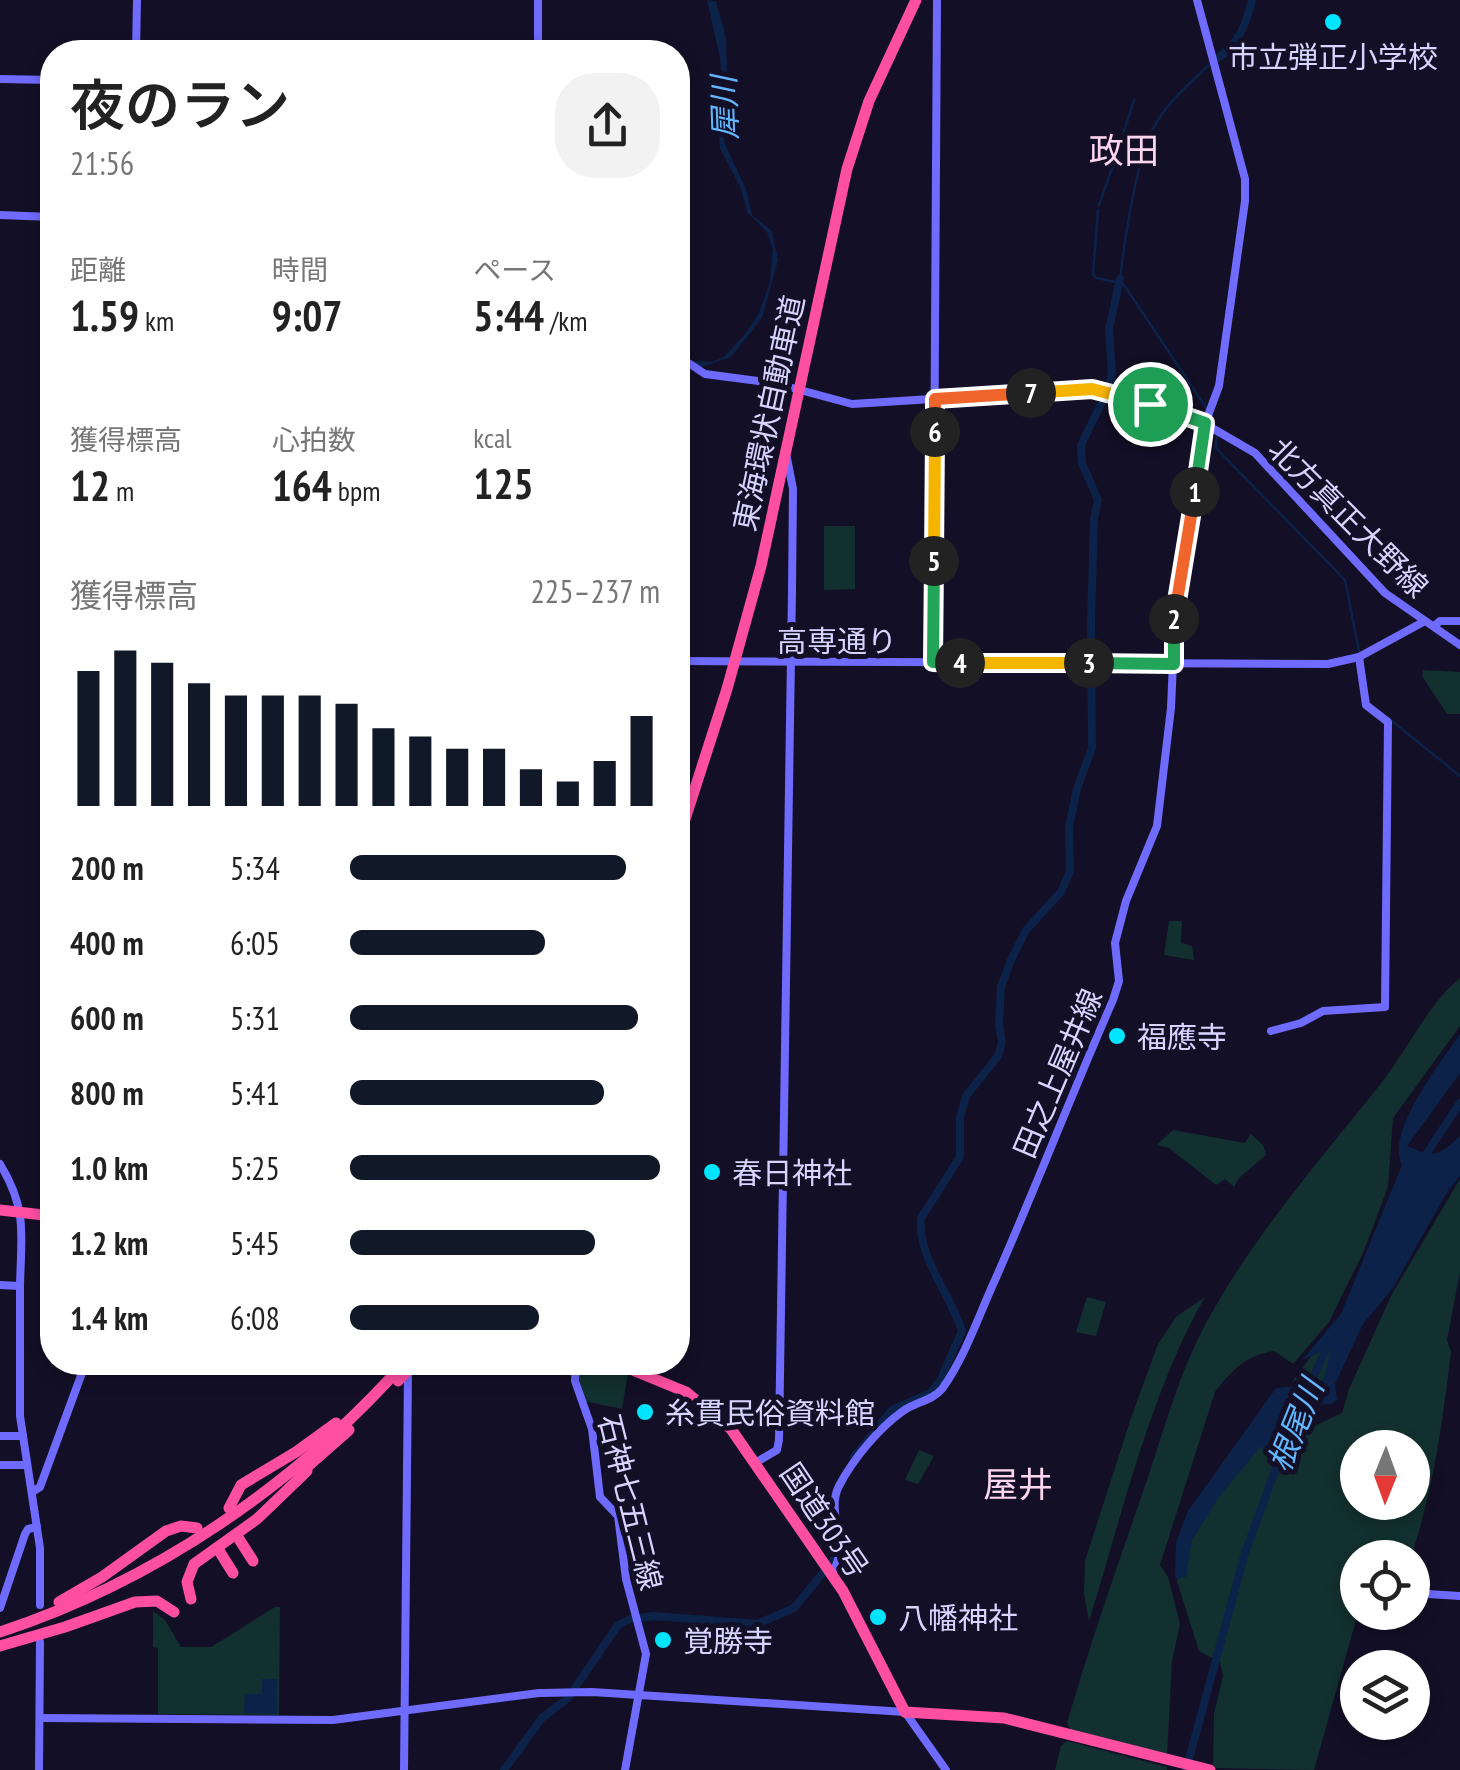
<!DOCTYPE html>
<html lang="ja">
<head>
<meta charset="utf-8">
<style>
	:root { --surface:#fff; --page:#f2f2f2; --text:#222; --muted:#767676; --accent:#111827 }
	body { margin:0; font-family:"PT Sans Narrow","Noto Sans JP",sans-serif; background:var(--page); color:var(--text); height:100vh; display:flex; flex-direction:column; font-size:38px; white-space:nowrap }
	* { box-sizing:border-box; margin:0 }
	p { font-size:32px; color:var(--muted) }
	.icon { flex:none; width:55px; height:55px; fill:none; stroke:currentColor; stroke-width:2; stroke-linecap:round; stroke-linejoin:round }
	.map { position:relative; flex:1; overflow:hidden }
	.sheet { position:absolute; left:40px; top:40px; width:650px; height:1335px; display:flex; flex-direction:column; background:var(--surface); border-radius:40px; box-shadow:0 5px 15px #0003 }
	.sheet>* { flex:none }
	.needle { width:65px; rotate:181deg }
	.fabs { position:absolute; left:1340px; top:1430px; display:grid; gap:20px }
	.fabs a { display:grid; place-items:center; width:90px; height:90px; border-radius:50%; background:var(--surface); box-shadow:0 5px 15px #0003; font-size:50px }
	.pin { position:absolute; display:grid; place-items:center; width:85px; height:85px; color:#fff; margin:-42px; border:5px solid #fff; border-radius:50%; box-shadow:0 2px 10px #0007 }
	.km { position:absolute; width:50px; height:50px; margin:-25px; border-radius:50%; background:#222; color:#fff; font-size:28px; line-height:50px; text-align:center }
	.round { display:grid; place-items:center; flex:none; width:105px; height:105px; border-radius:40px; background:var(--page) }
	.headline { display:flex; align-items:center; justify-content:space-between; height:170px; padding:0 30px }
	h1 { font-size:55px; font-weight:600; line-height:75px }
	.metrics { display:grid; grid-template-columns:repeat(3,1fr); gap:15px; height:170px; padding:10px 30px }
	.metrics div { display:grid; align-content:center }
	.metrics b { font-size:42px; font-weight:600 }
	.metrics small { font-size:28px; font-weight:400 }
	.metrics p { font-size:28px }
	.chart { height:280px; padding:20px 30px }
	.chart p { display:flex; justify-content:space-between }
	.chart svg { width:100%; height:180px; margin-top:10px; stroke:var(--accent); stroke-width:6 }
	ul { padding:0 30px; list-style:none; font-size:32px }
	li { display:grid; grid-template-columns:160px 120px 1fr; align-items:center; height:75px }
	li i { height:25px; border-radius:12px; background:var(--accent) }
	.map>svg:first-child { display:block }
	.green { fill:#12302f; fill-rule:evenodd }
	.water { fill:#0c2248 }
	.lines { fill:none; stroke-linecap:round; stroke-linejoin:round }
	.stream { stroke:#0c2248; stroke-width:2.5 }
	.river { stroke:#0c2248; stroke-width:8 }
	.secondary { stroke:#6f6bff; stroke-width:8 }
	.highway { stroke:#ff4fa3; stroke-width:11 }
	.highway-bridge { stroke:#ff4fa3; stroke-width:11 }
	.split-1-casing { stroke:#fff; stroke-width:20 }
	.split-2-casing { stroke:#fff; stroke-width:20 }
	.split-3-casing { stroke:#fff; stroke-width:20 }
	.split-4-casing { stroke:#fff; stroke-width:20 }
	.split-5-casing { stroke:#fff; stroke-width:20 }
	.split-6-casing { stroke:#fff; stroke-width:20 }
	.split-7-casing { stroke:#fff; stroke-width:20 }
	.split-8-casing { stroke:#fff; stroke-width:20 }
	.split-1 { stroke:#22a559; stroke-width:12 }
	.split-2 { stroke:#f0652b; stroke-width:12 }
	.split-3 { stroke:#22a559; stroke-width:12 }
	.split-4 { stroke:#f5b400; stroke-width:12 }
	.split-5 { stroke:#22a559; stroke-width:12 }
	.split-6 { stroke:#f5b400; stroke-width:12 }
	.split-7 { stroke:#f0652b; stroke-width:12 }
	.split-8 { stroke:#f5b400; stroke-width:12 }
	.poi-dot { fill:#00e5ff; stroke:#130f26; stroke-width:4 }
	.labels { text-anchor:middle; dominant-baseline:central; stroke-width:10; stroke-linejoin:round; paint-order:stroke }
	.poi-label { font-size:30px; fill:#d9d4ff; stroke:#130f26; text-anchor:start }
	.street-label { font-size:30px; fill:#d9d4ff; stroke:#130f26 }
	.water-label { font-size:32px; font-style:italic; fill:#62b6ff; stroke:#130f26 }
	.quarter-label { font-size:35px; fill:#ffd6f0; stroke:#130f26 }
</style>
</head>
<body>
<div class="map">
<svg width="1460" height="1770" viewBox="0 0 1460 1770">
	<rect width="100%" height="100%" fill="#130f26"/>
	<g class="green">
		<path d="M824,526H855V589L824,590Z"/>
		<path d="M1423,670L1460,672V714H1447L1422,676Z"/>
		<path d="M1169,921H1182L1181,943L1192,946L1194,960L1164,955Z"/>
		<path d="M1460,978V1026L1393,1118L1388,1187L1363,1253L1329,1322L1293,1364L1274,1351C1246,1355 1232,1370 1215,1392L1160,1565L1168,1577L1180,1624L1172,1661L1167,1755L1071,1730L1067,1723C1091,1640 1120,1559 1148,1477C1165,1427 1179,1374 1204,1327C1250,1240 1317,1164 1378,1087C1404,1056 1430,1001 1460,978Z"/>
		<path d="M1173,1130L1245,1143L1251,1134L1263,1145L1266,1155L1239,1178L1234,1187L1225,1179L1216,1185L1169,1148L1157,1145Z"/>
		<path d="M1460,1179V1272L1447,1340L1451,1352C1442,1425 1434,1487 1411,1557L1358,1558V1613L1314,1770L1213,1768L1214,1714L1223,1676L1220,1662L1199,1651L1177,1581L1192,1530L1255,1442L1293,1436L1342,1413L1349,1389L1392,1294ZM1358,1448H1412V1502H1358Z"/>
		<path d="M1087,1297L1106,1302L1096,1336L1076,1332Z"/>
		<path d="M1205,1297C1150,1392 1122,1516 1089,1621L1084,1594L1085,1561L1131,1418L1158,1344L1177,1316Z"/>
		<path d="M1361,1311L1339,1369L1313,1388L1293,1381L1326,1336Z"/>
		<path d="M578,1363C596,1363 611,1368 628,1373L622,1409L583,1401L577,1382Z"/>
		<path d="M919,1450L934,1456L918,1484L905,1480Z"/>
		<path d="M275,1607H280L279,1715L158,1714V1648L153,1647V1611L165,1620L181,1647H211Z"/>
		<path d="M1067,1741L1167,1767V1770H1055L1061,1746Z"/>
	</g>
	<g class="water">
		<path d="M707,0L716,1L726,37L728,94L723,133L725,144L746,189L752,215L772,231L778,260L762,318L731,357L699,368L691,361L712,362L724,357L745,334L758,315L770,282L773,249L767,232L747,212L741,189L720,148L718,129L723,96L720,58Z"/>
		<path d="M1460,1034V1073L1407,1146C1435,1158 1437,1157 1460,1136V1176L1447,1192L1393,1288L1363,1324L1335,1384L1337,1400L1332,1404L1312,1405L1262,1451V1445L1219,1497L1192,1540L1186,1577L1175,1579L1176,1542L1188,1511L1276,1388L1306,1385L1311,1394L1322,1385L1332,1347L1302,1360L1341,1314L1402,1165C1385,1133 1441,1062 1460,1034Z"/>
		<path d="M262,1679H277V1714L244,1713L245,1694H262Z"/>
	</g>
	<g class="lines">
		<g class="stream">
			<path d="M1117,153L1134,100"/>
			<path d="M1099,205L1116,157"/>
			<path d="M1098,210L1093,274L1096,278L1116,282"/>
			<path d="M1207,409L1120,279C1125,238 1135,167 1152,131C1165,104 1188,85 1209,65"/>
			<path d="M1217,433L1216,448L1345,580L1359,651"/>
			<path d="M1392,721L1460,776"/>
		</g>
		<g class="river">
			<path d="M1218,58C1239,43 1246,25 1252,0"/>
			<path d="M1421,1162L1460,1103"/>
			<path d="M1305,1394L1329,1344"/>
			<path d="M854,1457L892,1410L930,1393L940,1381L962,1331C951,1295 917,1257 921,1218L960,1157V1117L966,1096L998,1056L1002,1043L999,1024L1001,987L1011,960L1026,930L1061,892L1070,871L1069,827L1077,789L1092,748L1091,621L1094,519L1098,500L1082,463L1081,445L1109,388L1112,373L1109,329L1120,279"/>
			<path d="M504,1770L542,1718L568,1698L618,1625L630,1619L654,1616L757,1624L794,1608L836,1557L833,1520"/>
			<path d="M1186,1770L1245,1553L1295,1416"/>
		</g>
		<g class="secondary">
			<path d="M136,52L137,0"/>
			<path d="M538,52V0"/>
			<path d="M0,79L52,80"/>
			<path d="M0,215L52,217"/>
			<path d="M678,356L705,374L774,383L852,404L1092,389L1195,418L1255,453L1385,593L1460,645"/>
			<path d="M1434,626L1440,621H1460"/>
			<path d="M678,661L1328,664L1359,657L1425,621"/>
			<path d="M933,662L937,0"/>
			<path d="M1271,1031L1301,1023L1323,1011L1385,1007L1388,722L1366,705L1359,657"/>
			<path d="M0,1164C28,1210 21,1235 20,1286L0,1285"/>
			<path d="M20,1286V1416L40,1548V1605"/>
			<path d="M576,1362L575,1381L592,1429L600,1497L618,1516L626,1579L646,1654L625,1770"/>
			<path d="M0,1436H23"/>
			<path d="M755,1463L777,1450L779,1440L792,591L793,489L787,458"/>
			<path d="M0,1465H27"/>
			<path d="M32,1492L40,1487L86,1362"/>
			<path d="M832,1573C851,1547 825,1512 839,1486C853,1459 879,1428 903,1411C915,1402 932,1401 942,1389C965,1357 979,1315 995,1280C1036,1187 1072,1093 1113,1000L1119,981L1115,943L1126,901L1157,826L1171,708L1176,594L1192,517L1203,429L1219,386L1245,201V179L1197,0"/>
			<path d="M1412,1593L1460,1596"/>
			<path d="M0,1608L25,1534L28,1529L37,1527"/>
			<path d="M40,1718L333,1720L539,1693L592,1692L905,1712L946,1770"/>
			<path d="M39,1770L40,1642"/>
			<path d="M404,1770L408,1372"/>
		</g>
		<g class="highway">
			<path d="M0,1210L52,1216"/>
			<path d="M613,1362L686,1392L731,1429L843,1591L905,1712"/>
			<path d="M299,1474L349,1430"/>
			<path d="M229,1508L241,1485L296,1452L336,1423"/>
			<path d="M239,1539L253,1561"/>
			<path d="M218,1549L233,1573"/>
			<path d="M191,1599L187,1582L194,1564L257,1519L307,1471"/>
			<path d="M59,1602L102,1577L166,1531L181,1526L197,1528"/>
			<path d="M0,1632C155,1581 297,1484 405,1362"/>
			<path d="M0,1646L65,1627L135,1602L157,1601L174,1612"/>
			<path d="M905,1712L1004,1718L1210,1770"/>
		</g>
		<g class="highway-bridge">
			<path d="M678,841L727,689L761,566L847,169L869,101L916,0"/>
			<path d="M398,1381L415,1362"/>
		</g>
	</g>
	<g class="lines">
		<g class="split-1-casing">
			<path id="split-1" d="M1150,404L1205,423L1195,492"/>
		</g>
		<g class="split-2-casing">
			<path id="split-2" d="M1174,619L1195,492"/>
		</g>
		<g class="split-3-casing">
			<path id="split-3" d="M1089,663L1174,664V619"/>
		</g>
		<g class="split-4-casing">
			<path id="split-4" d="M960,663H1089"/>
		</g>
		<g class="split-5-casing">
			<path id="split-5" d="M934,561L933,662L960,663"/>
		</g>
		<g class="split-6-casing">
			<path id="split-6" d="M934,561L935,432"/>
		</g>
		<g class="split-7-casing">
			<path id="split-7" d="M935,432V399L1031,393"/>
		</g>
		<g class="split-8-casing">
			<path id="split-8" d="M1031,393L1092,389L1150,404"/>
		</g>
		<use href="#split-1" class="split-1"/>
		<use href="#split-2" class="split-2"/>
		<use href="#split-3" class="split-3"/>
		<use href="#split-4" class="split-4"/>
		<use href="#split-5" class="split-5"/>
		<use href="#split-6" class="split-6"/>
		<use href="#split-7" class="split-7"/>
		<use href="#split-8" class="split-8"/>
	</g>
	<g class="poi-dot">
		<circle cx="1333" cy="22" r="10"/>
		<circle cx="1117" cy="1036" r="10"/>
		<circle cx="712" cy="1172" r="10"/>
		<circle cx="645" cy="1412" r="10"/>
		<circle cx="878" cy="1617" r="10"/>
		<circle cx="663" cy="1640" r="10"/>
	</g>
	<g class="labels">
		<g class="poi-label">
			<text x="1333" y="56" text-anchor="middle">市立弾正小学校</text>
			<text x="1137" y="1036">福應寺</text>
			<text x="732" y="1172">春日神社</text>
			<text x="665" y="1412">糸貫民俗資料館</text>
			<text x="898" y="1617">八幡神社</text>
			<text x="683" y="1640">覚勝寺</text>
		</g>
		<g class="street-label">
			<text transform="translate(768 413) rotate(-78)">東海環状自動車道</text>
			<text transform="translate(1349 517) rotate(45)">北方真正大野線</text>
			<text x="837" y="640">高専通り</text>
			<text transform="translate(1057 1073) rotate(-67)">田之上屋井線</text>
			<text transform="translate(631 1502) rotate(76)">石神七五三線</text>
			<text transform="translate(825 1520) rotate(56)">国道303号</text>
		</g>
		<g class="water-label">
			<text transform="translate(724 108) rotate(-92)">犀川</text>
			<text transform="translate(1295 1425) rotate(-68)">根尾川</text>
		</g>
		<g class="quarter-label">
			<text x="1124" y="150">政田</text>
			<text x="1018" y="1484">屋井</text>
		</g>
	</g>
</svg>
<div class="fabs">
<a><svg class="needle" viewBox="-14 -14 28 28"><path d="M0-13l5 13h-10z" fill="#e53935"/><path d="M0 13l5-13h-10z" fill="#767676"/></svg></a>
<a><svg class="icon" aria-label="locate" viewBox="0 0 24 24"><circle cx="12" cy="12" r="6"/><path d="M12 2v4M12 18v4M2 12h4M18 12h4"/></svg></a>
<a><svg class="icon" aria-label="layers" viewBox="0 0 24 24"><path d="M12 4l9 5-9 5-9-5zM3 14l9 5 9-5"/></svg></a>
</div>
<div class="pin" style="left:1150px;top:404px;background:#1e9e55"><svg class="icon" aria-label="arrive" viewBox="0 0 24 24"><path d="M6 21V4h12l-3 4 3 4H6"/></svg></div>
<b class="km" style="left:1195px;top:492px">1</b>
<b class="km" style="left:1174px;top:619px">2</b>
<b class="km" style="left:1089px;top:663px">3</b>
<b class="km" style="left:960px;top:663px">4</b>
<b class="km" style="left:934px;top:561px">5</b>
<b class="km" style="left:935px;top:432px">6</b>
<b class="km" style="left:1031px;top:393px">7</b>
<section class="sheet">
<div class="headline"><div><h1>夜のラン</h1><p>21:56</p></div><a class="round"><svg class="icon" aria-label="share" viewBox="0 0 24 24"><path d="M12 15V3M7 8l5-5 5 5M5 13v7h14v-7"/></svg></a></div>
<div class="metrics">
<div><p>距離</p><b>1.59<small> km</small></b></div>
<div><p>時間</p><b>9:07</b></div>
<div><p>ペース</p><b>5:44<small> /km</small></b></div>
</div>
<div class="metrics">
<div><p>獲得標高</p><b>12<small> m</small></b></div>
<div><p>心拍数</p><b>164<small> bpm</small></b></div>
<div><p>kcal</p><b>125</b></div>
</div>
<div class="chart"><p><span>獲得標高</span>225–237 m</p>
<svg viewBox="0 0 160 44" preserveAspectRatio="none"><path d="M5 44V11M15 44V6M25 44V9M35 44V14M45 44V17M55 44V17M65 44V17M75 44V19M85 44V25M95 44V27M105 44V30M115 44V30M125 44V35M135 44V38M145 44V33M155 44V22"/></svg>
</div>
<ul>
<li><b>200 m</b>5:34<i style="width:89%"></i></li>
<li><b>400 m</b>6:05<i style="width:63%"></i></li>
<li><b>600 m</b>5:31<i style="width:93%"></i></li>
<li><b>800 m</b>5:41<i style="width:82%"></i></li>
<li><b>1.0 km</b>5:25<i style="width:100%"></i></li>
<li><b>1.2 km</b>5:45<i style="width:79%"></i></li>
<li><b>1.4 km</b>6:08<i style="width:61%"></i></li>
</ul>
</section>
</div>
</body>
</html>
